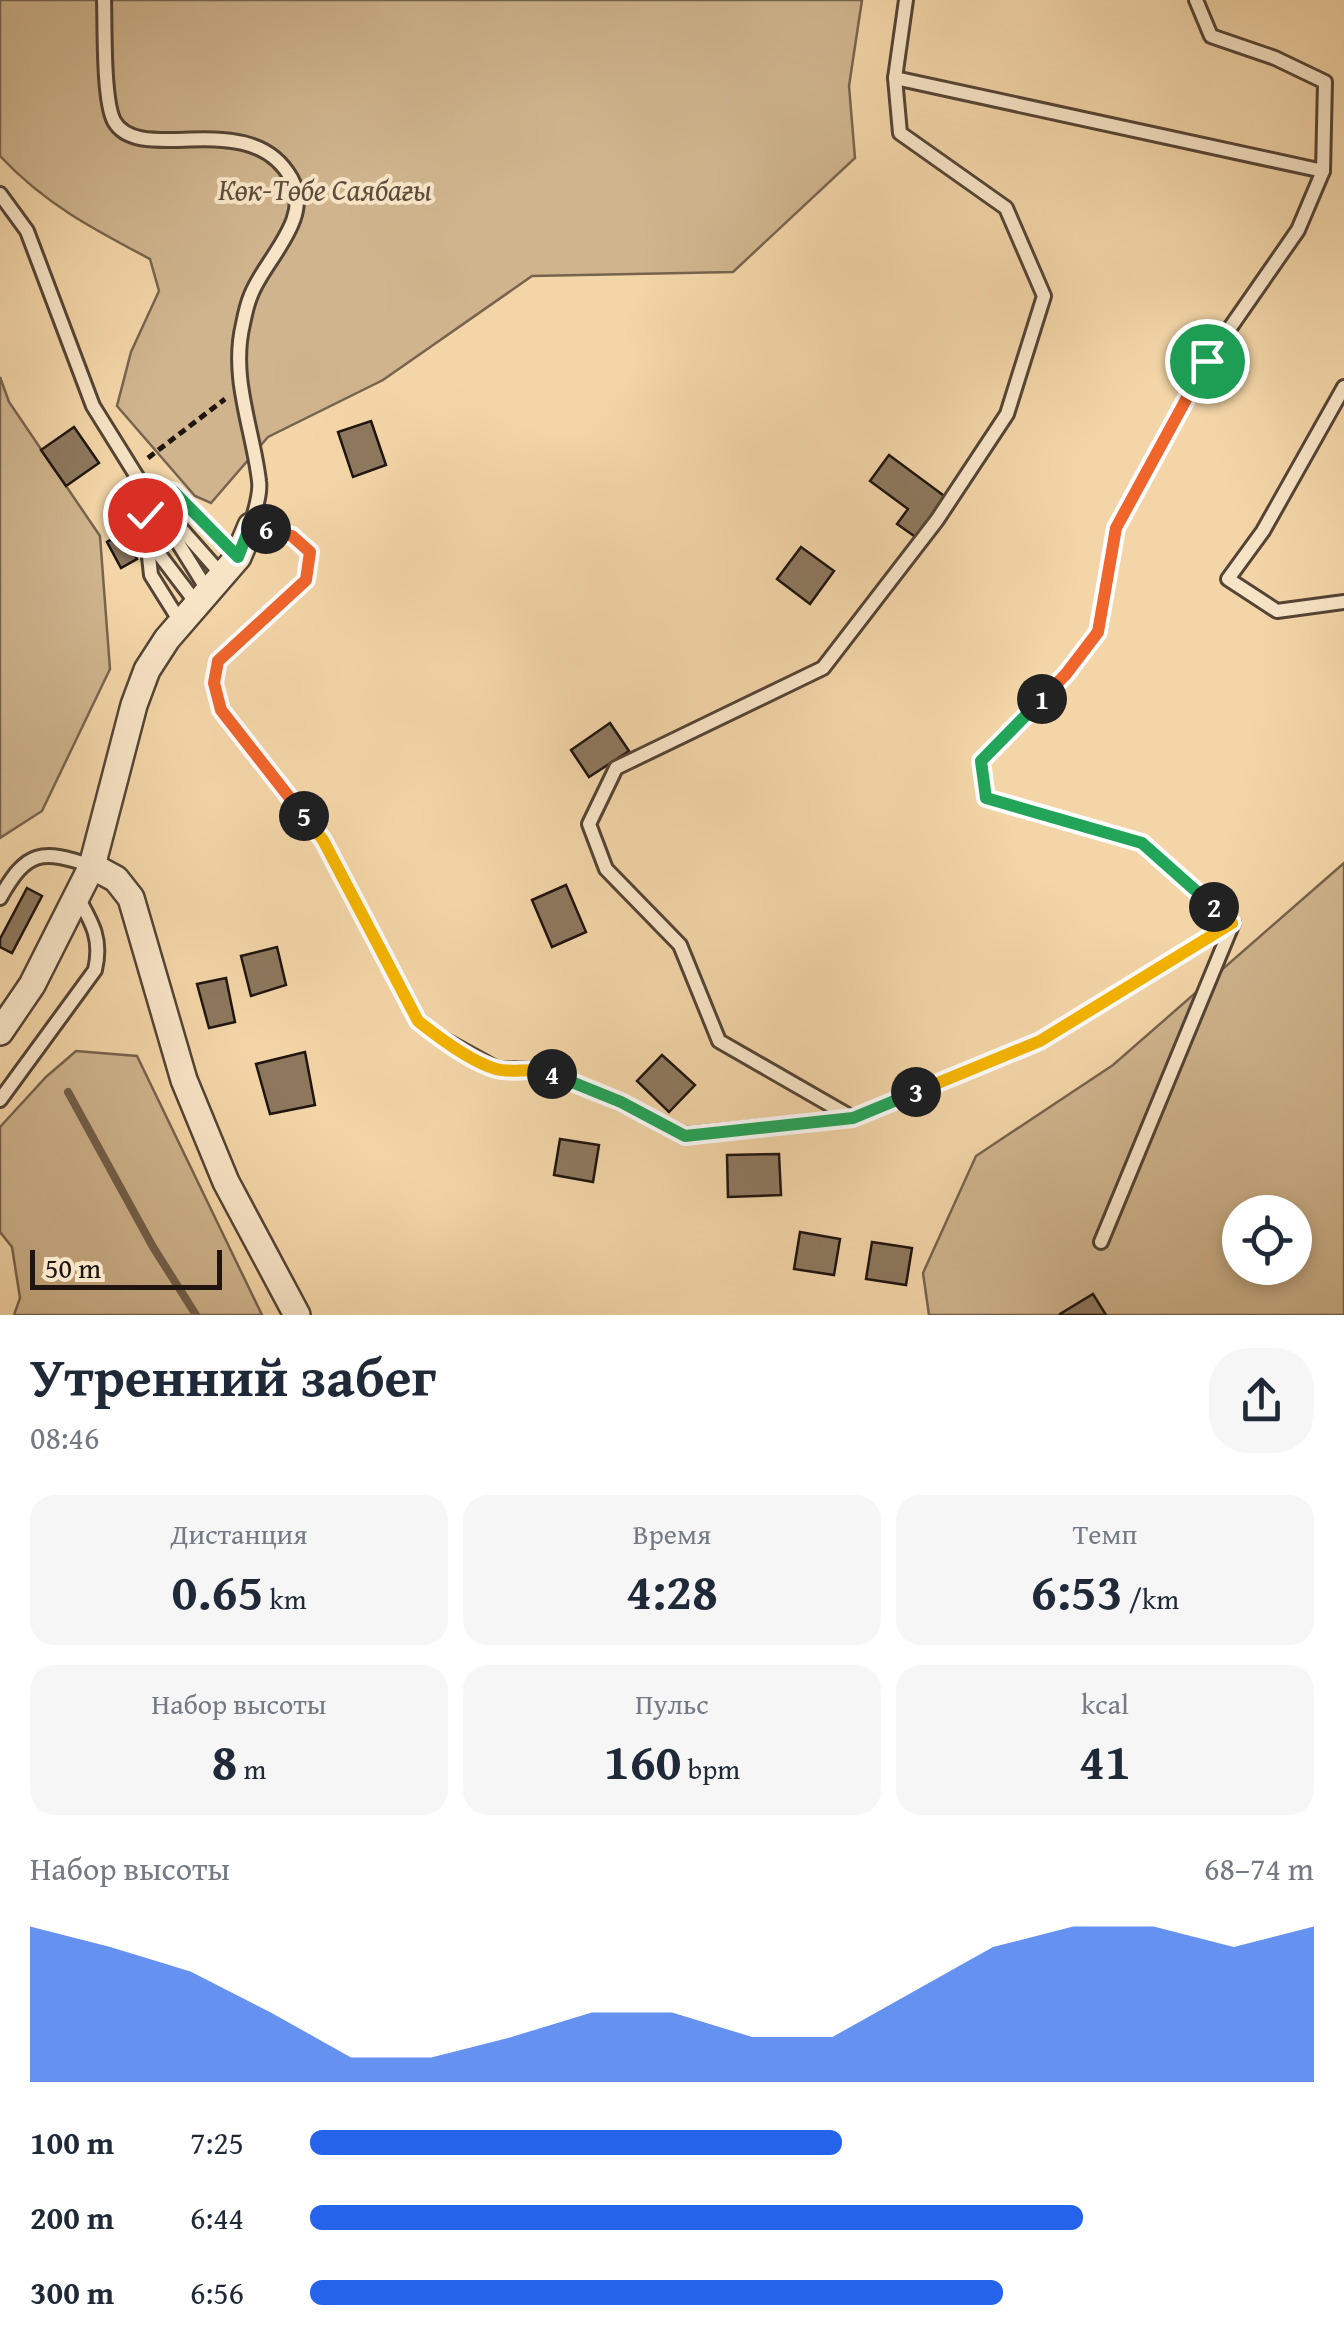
<!DOCTYPE html>
<html lang="ru">
<head>
<meta charset="utf-8">
<style>
	:root { --surface:#fff; --page:#f6f6f7; --text:#1f2937; --muted:#747a83; --accent:#2563eb }
	body { margin:0; font-family:"Gentium Book Plus",serif; background:var(--page); color:var(--text); height:100vh; display:flex; flex-direction:column; font-size:38px; white-space:nowrap }
	* { box-sizing:border-box; margin:0 }
	p { font-size:32px; color:var(--muted) }
	.icon { flex:none; width:55px; height:55px; fill:none; stroke:currentColor; stroke-width:2; stroke-linecap:round; stroke-linejoin:round }
	.map { position:relative; height:1315px; overflow:hidden }
	.drawer { display:flex; flex-direction:column; background:var(--surface); flex:1 }
	.drawer>* { flex:none }
	.buttons { position:absolute; left:1222px; top:1195px; display:grid; gap:20px }
	.buttons a { display:grid; place-items:center; width:90px; height:90px; border-radius:50%; background:var(--surface); box-shadow:0 5px 15px #0003; font-size:50px }
	.scale { position:absolute; left:30px; bottom:25px; width:192px; box-sizing:border-box; padding-left:10px; border:5px solid #1f140f; border-top:0; font-size:28px; line-height:35px; white-space:nowrap; color:#1f140f; -webkit-text-stroke:8px #f7e4c6; paint-order:stroke }
	.pin { position:absolute; display:grid; place-items:center; width:85px; height:85px; color:#fff; margin:-42px; border:5px solid #fff; border-radius:50%; box-shadow:0 2px 10px #0007 }
	.km { position:absolute; width:50px; height:50px; margin:-25px; border-radius:50%; background:#222; color:#fff; font-size:28px; line-height:50px; text-align:center }
	.round { display:grid; place-items:center; flex:none; width:105px; height:105px; border-radius:40px; background:var(--page) }
	.head { display:flex; align-items:center; justify-content:space-between; height:170px; padding:0 30px }
	h1 { font-size:55px; font-weight:800; line-height:75px }
	.metrics { display:grid; grid-template-columns:repeat(3,1fr); gap:15px; height:170px; padding:10px 30px }
	.metrics div { display:grid; align-content:center; border-radius:25px; background:var(--page); text-align:center }
	.metrics b { font-size:50px; font-weight:800 }
	.metrics small { font-size:28px; font-weight:400 }
	.metrics p { font-size:28px }
	.chart { height:280px; padding:20px 30px }
	.chart p { display:flex; justify-content:space-between }
	.chart svg { width:100%; height:180px; margin-top:10px; fill:var(--accent); opacity:.7 }
	ul { padding:0 30px; list-style:none; font-size:32px }
	li { display:grid; grid-template-columns:160px 120px 1fr; align-items:center; height:75px }
	li i { height:25px; border-radius:12px; background:var(--accent) }
	.map>svg:first-child { display:block }
	.green { fill:#cfb48d; stroke:#77644e; stroke-width:2.5; fill-rule:evenodd }
	.lines { fill:none; stroke-linecap:round; stroke-linejoin:round }
	.stream { stroke:#73604b; stroke-width:8 }
	.building { fill:#8d785e; stroke:#1f140f; stroke-width:2.5 }
	.service-casing { stroke:#544435; stroke-width:18 }
	.minor-casing { stroke:#544435; stroke-width:30 }
	.path { stroke:#1f140f; stroke-width:5; stroke-dasharray:8 5; stroke-linecap:butt }
	.service { stroke:#f7e4c6; stroke-width:12 }
	.minor { stroke:#f7e4c6; stroke-width:25 }
	.split-1-casing { stroke:#fff; stroke-width:20 }
	.split-2-casing { stroke:#fff; stroke-width:20 }
	.split-3-casing { stroke:#fff; stroke-width:20 }
	.split-4-casing { stroke:#fff; stroke-width:20 }
	.split-5-casing { stroke:#fff; stroke-width:20 }
	.split-6-casing { stroke:#fff; stroke-width:20 }
	.split-7-casing { stroke:#fff; stroke-width:20 }
	.split-1 { stroke:#f0652b; stroke-width:12 }
	.split-2 { stroke:#22a559; stroke-width:12 }
	.split-3 { stroke:#f5b400; stroke-width:12 }
	.split-4 { stroke:#22a559; stroke-width:12 }
	.split-5 { stroke:#f5b400; stroke-width:12 }
	.split-6 { stroke:#f0652b; stroke-width:12 }
	.split-7 { stroke:#22a559; stroke-width:12 }
	.labels { text-anchor:middle; dominant-baseline:central; stroke-width:8; stroke-linejoin:round; paint-order:stroke }
	.park-label { font-size:30px; font-style:italic; fill:#5d4c3b; stroke:#f7e4c6 }
</style>
</head>
<body>
<div class="map">
<svg width="1344" height="1315" viewBox="0 0 1344 1315">
	<rect width="100%" height="100%" fill="#f3d5a7"/>
	<filter id="stains"><feTurbulence type="fractalNoise" baseFrequency=".002" numOctaves="4"/><feColorMatrix values="0 0 0 0 .2 0 0 0 0 .09 0 0 0 0 .02 0 0 0 .5 -.17"/></filter>
	<radialGradient id="worn" r=".72"><stop offset=".6" stop-color="#630" stop-opacity="0"/><stop offset="1" stop-color="#630" stop-opacity=".3"/></radialGradient>
	<g class="green">
		<path d="M0,0H862L849,86L855,158L733,272L532,276L383,380L268,437L211,503L195,496L117,406L131,352L159,291L150,259C93,229 45,204 0,156Z"/>
		<path d="M0,377L9,402L100,536L110,669L42,811L0,838Z"/>
		<path d="M1344,863V1315H929L923,1273L976,1156L1113,1065ZM1240,1212H1295V1268H1240Z"/>
		<path d="M76,1051L137,1056L262,1315H14L20,1298L12,1247L0,1232V1127L46,1077Z"/>
	</g>
	<g class="lines">
		<path class="stream" d="M68,1092L153,1247L196,1315"/>
	</g>
	<g class="building">
		<path d="M371,421L386,465L353,477L338,432Z"/>
		<path d="M74,427L99,463L66,486L41,450Z"/>
		<path d="M889,455L947,498L917,538L897,524L908,509L870,481Z"/>
		<path d="M122,533L137,559L121,568L107,542Z"/>
		<path d="M801,547L834,571L810,604L777,579Z"/>
		<path d="M610,723L629,751L589,777L571,750Z"/>
		<path d="M566,885L586,932L552,947L532,900Z"/>
		<path d="M27,888L42,896L12,953L0,947V939Z"/>
		<path d="M277,947L286,985L251,996L241,956Z"/>
		<path d="M226,978L235,1022L209,1028L197,984Z"/>
		<path d="M305,1052L315,1105L270,1114L256,1064Z"/>
		<path d="M662,1055L695,1085L669,1112L637,1081Z"/>
		<path d="M560,1139L599,1145L593,1182L554,1175Z"/>
		<path d="M779,1154L781,1195L728,1197L727,1155Z"/>
		<path d="M800,1232L840,1239L834,1275L794,1269Z"/>
		<path d="M872,1242L912,1248L906,1285L866,1279Z"/>
		<path d="M1093,1294L1106,1315H1060V1314Z"/>
	</g>
	<g class="lines">
		<g class="service-casing">
			<g id="service">
				<path d="M104,0C105,27 103,100 114,121C139,167 250,105 291,178C314,219 264,260 251,295C247,304 245,314 243,324C230,378 253,429 259,481C261,495 254,512 251,526L292,536L310,553L306,579L218,661L214,683L221,710L323,840L419,1021L439,1037L497,1069H541L621,1103L685,1135L853,1118L1041,1041L1233,923"/>
				<path d="M895,78L1323,171L1325,82L1275,58L1211,36L1196,0"/>
				<path d="M0,194L27,231L93,406L208,591"/>
				<path d="M1344,387L1263,531L1228,579L1277,611L1344,602"/>
				<path d="M141,484L174,492L238,557"/>
				<path d="M142,491L151,575L181,623"/>
				<path d="M161,506L222,575"/>
				<path d="M153,536L159,554L197,604"/>
				<path d="M0,898C27,850 41,849 92,866"/>
				<path d="M0,1100L95,970C102,940 93,924 78,898"/>
				<path d="M853,1118L719,1041L680,945L606,869L589,824L616,768L823,668L937,520L1007,414L1044,296L1006,208L900,133L895,78L906,0"/>
				<path d="M1101,1242L1233,923L1142,843L986,798L981,761L1066,674L1099,631L1116,528L1207,361L1298,230L1323,171"/>
			</g>
		</g>
		<g class="minor-casing">
			<g id="minor">
				<path d="M92,866L116,879L131,898L184,1080L226,1182L297,1315"/>
				<path d="M0,1032L32,985L92,866L134,705L147,670L167,639L238,557L251,526"/>
			</g>
		</g>
		<path class="path" d="M148,458L225,399"/>
		<use href="#service" class="service"/>
		<use href="#minor" class="minor"/>
	</g>
	<g class="lines">
		<g class="split-1-casing">
			<path id="split-1" d="M1042,699L1066,674L1098,632L1116,528L1207,361"/>
		</g>
		<g class="split-2-casing">
			<path id="split-2" d="M1042,699L981,761L986,798L1142,843L1214,907"/>
		</g>
		<g class="split-3-casing">
			<path id="split-3" d="M916,1092L1040,1041L1232,923L1214,907"/>
		</g>
		<g class="split-4-casing">
			<path id="split-4" d="M552,1074L621,1102L685,1136L853,1118L916,1092"/>
		</g>
		<g class="split-5-casing">
			<path id="split-5" d="M304,816L323,840L418,1021C438,1037 472,1062 496,1069C514,1074 533,1066 552,1074"/>
		</g>
		<g class="split-6-casing">
			<path id="split-6" d="M266,529L292,536L310,552L306,580L218,661L214,683L221,710L304,816"/>
		</g>
		<g class="split-7-casing">
			<path id="split-7" d="M145,515L141,484L174,492L238,557L250,526L266,529"/>
		</g>
		<use href="#split-1" class="split-1"/>
		<use href="#split-2" class="split-2"/>
		<use href="#split-3" class="split-3"/>
		<use href="#split-4" class="split-4"/>
		<use href="#split-5" class="split-5"/>
		<use href="#split-6" class="split-6"/>
		<use href="#split-7" class="split-7"/>
	</g>
	<g class="labels">
		<g class="park-label">
			<text x="325" y="189">Көк-Төбе Саябағы</text>
		</g>
	</g>
	<rect width="100%" height="100%" filter="url(#stains)"/>
	<rect width="100%" height="100%" fill="url(#worn)"/>
</svg>
<div class="buttons">
<a><svg class="icon" aria-label="locate" viewBox="0 0 24 24"><circle cx="12" cy="12" r="6"/><path d="M12 2v4M12 18v4M2 12h4M18 12h4"/></svg></a>
</div>
<div class="scale">50 m</div>
<div class="pin" style="left:1207px;top:361px;background:#1e9e55"><svg class="icon" aria-label="arrive" viewBox="0 0 24 24"><path d="M6 21V4h12l-3 4 3 4H6"/></svg></div>
<div class="pin" style="left:145px;top:515px;background:#d93025"><svg class="icon" aria-label="check" viewBox="0 0 24 24"><path d="M5 12l5 5 9-10"/></svg></div>
<b class="km" style="left:1042px;top:699px">1</b>
<b class="km" style="left:1214px;top:907px">2</b>
<b class="km" style="left:916px;top:1092px">3</b>
<b class="km" style="left:552px;top:1074px">4</b>
<b class="km" style="left:304px;top:816px">5</b>
<b class="km" style="left:266px;top:529px">6</b>
</div>
<section class="drawer">
<div class="head"><div><h1>Утренний забег</h1><p>08:46</p></div><a class="round"><svg class="icon" aria-label="share" viewBox="0 0 24 24"><path d="M12 15V3M7 8l5-5 5 5M5 13v7h14v-7"/></svg></a></div>
<div class="metrics">
<div><p>Дистанция</p><b>0.65<small> km</small></b></div>
<div><p>Время</p><b>4:28</b></div>
<div><p>Темп</p><b>6:53<small> /km</small></b></div>
</div>
<div class="metrics">
<div><p>Набор высоты</p><b>8<small> m</small></b></div>
<div><p>Пульс</p><b>160<small> bpm</small></b></div>
<div><p>kcal</p><b>41</b></div>
</div>
<div class="chart"><p><span>Набор высоты</span>68–74 m</p>
<svg viewBox="0 0 160 44" preserveAspectRatio="none"><path d="M0 44V6L10 11L20 17L30 27L40 38L50 38L60 33L70 27L80 27L90 33L100 33L110 22L120 11L130 6L140 6L150 11L160 6V44z"/></svg>
</div>
<ul>
<li><b>100 m</b>7:25<i style="width:53%"></i></li>
<li><b>200 m</b>6:44<i style="width:77%"></i></li>
<li><b>300 m</b>6:56<i style="width:69%"></i></li>
</ul>
</section>
</body>
</html>
